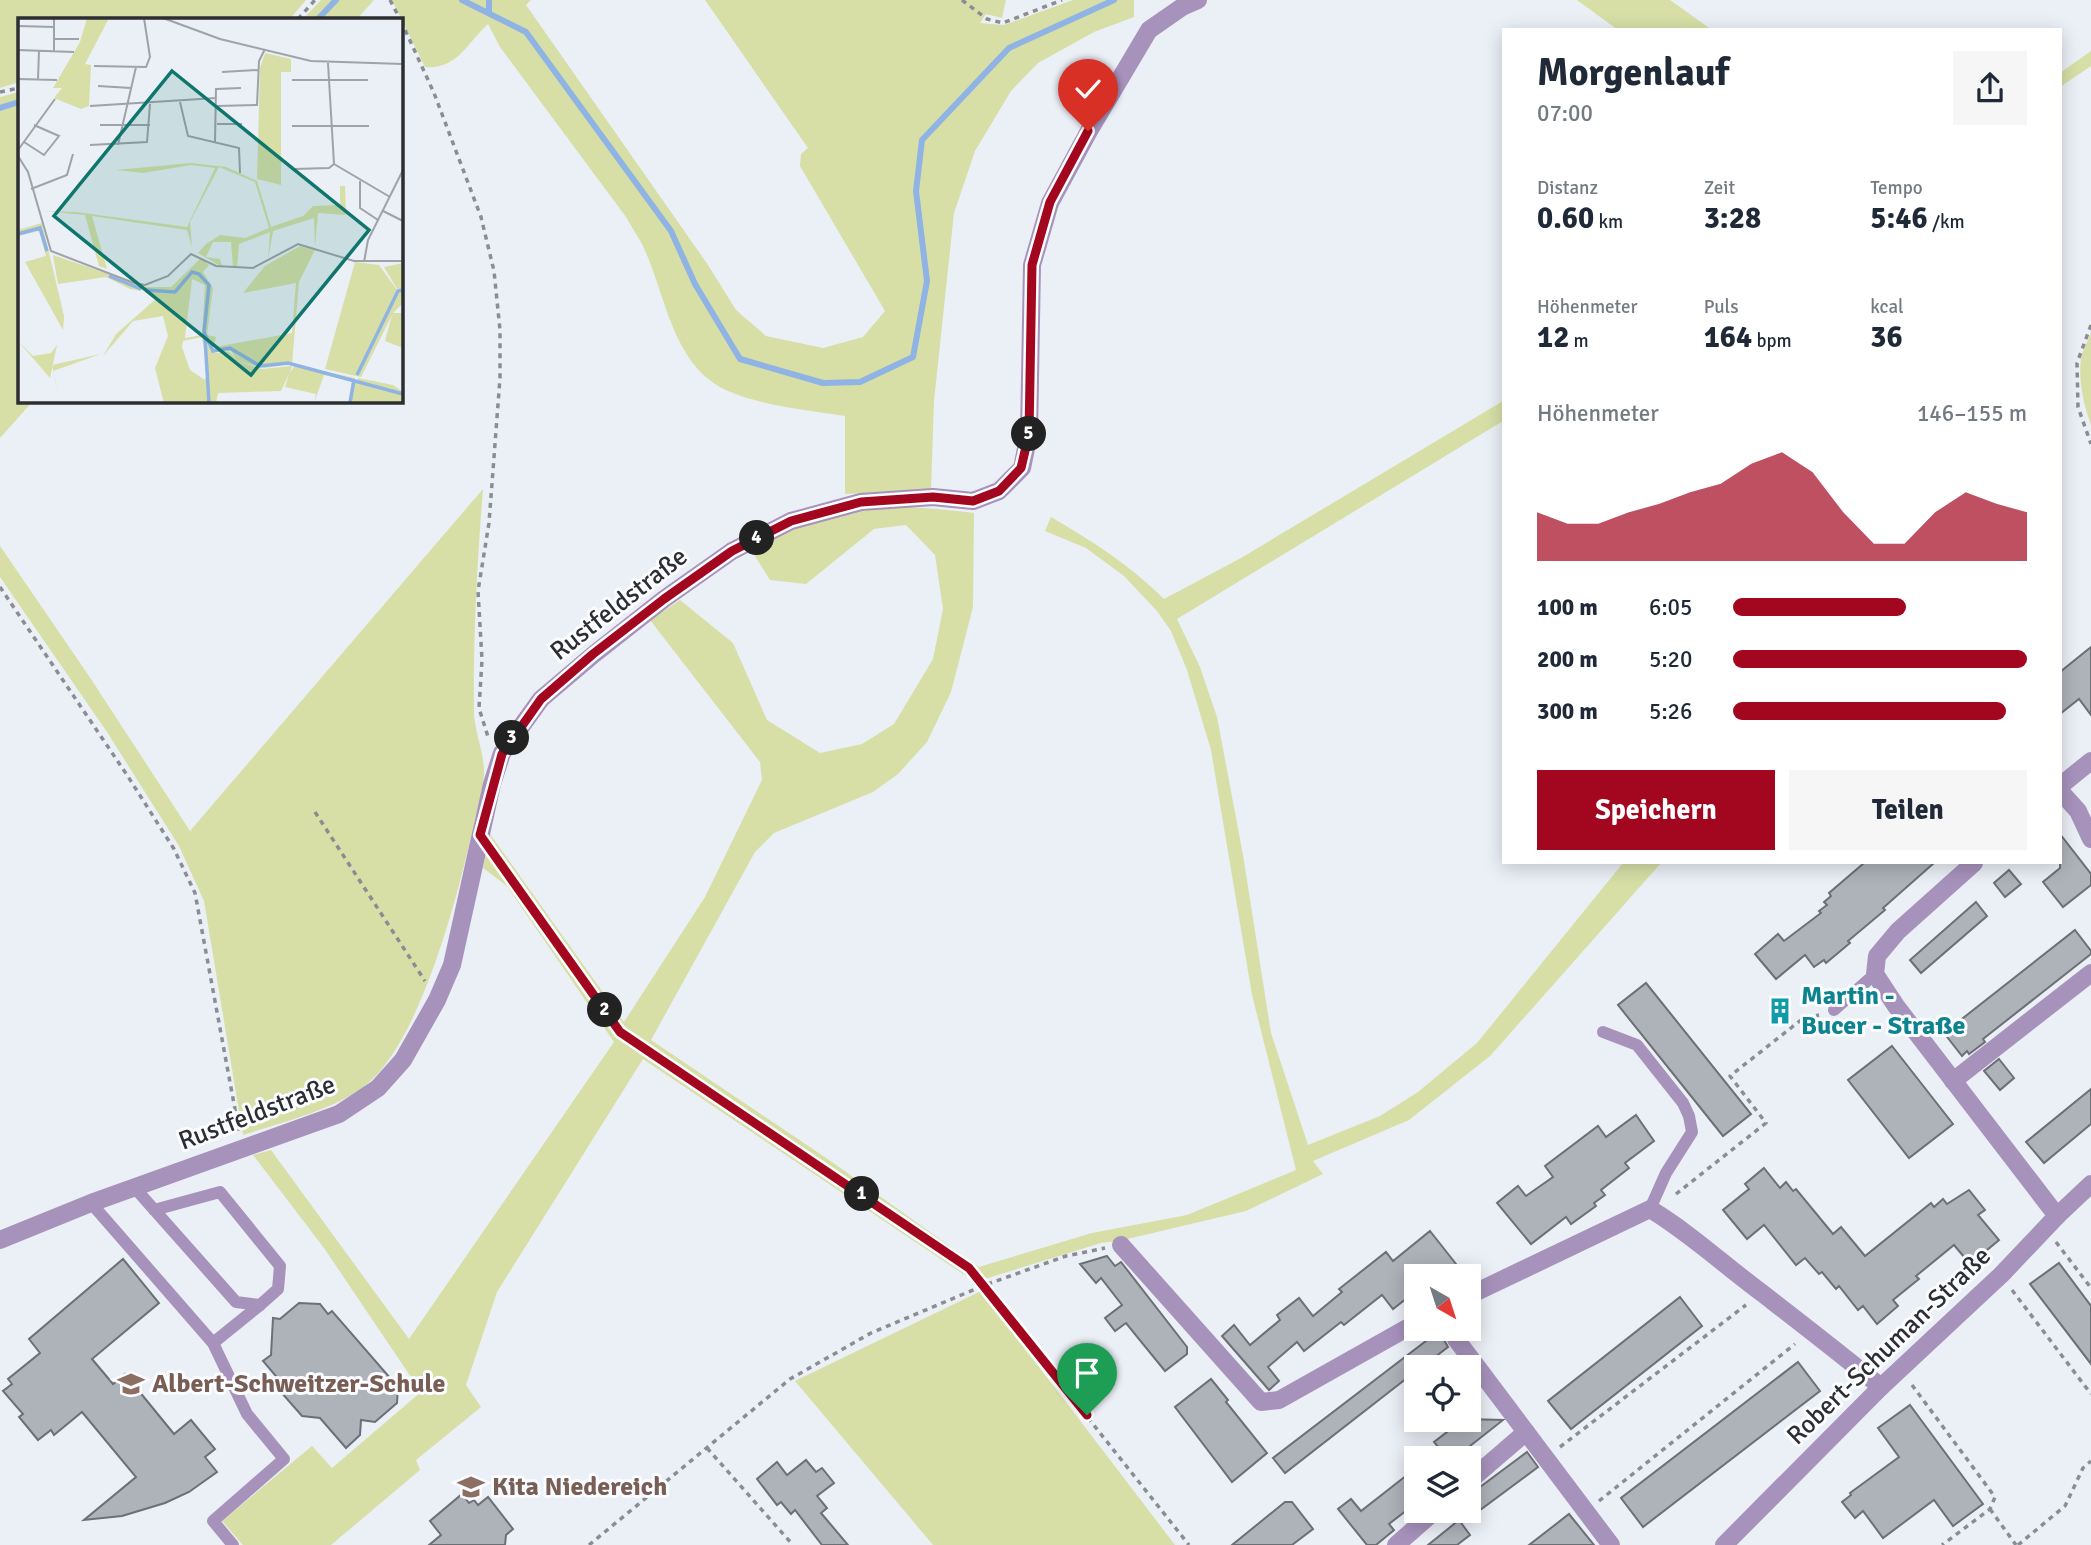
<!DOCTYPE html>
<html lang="de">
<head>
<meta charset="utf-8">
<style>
	:root { --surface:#fff; --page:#f6f6f7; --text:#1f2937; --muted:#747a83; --accent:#a3071f }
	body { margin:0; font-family:Signika,sans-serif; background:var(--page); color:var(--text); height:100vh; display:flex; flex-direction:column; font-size:26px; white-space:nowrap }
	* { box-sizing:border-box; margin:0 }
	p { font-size:23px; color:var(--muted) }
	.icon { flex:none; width:38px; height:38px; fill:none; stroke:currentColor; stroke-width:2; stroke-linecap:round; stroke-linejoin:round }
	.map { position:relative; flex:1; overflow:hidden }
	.details { position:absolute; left:1502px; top:28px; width:560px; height:836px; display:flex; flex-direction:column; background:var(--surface); border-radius:0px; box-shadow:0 4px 18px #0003 }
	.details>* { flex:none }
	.needle { width:46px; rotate:141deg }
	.buttons { position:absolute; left:1404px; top:1264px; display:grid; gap:14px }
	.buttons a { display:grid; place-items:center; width:77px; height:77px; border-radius:0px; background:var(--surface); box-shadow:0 4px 18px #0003; font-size:35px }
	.pin { position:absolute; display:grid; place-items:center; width:60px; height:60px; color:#fff; margin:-72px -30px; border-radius:50% 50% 50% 0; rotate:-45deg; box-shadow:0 0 7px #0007 }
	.pin .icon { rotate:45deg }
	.km { position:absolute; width:35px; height:35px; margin:-18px; border-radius:50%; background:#222; color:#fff; font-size:19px; line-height:35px; text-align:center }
	.round { display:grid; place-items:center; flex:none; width:74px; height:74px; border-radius:0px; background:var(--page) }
	.overview { display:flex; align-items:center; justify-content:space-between; height:119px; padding:0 35px }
	h1 { font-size:38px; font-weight:800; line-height:52px }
	.figures { display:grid; grid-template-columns:repeat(3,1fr); gap:10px; height:119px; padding:7px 35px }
	.figures div { display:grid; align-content:center }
	.figures b { font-size:30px; font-weight:800 }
	.figures small { font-size:19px; font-weight:400 }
	.figures p { font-size:19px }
	.chart { height:196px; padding:14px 35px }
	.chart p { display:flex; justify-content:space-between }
	.chart svg { width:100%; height:126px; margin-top:7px; fill:var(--accent); opacity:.7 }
	.cta { display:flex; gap:14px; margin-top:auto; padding:14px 35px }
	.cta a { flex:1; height:80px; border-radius:0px; background:var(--accent); color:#fff; font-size:28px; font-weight:800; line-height:80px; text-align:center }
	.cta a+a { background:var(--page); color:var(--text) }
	ul { padding:0 35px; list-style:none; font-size:23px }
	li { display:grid; grid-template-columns:112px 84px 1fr; align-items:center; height:52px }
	li i { height:18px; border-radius:9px; background:var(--accent) }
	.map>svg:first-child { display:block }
	.green { fill:#d7dfa7 }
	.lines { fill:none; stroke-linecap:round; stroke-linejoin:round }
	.stream { stroke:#8eb3e4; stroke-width:6 }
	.building { fill:#aeb2b9; stroke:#6c6f76; stroke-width:2 }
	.path { stroke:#8a8d92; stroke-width:3.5; stroke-dasharray:5 5; stroke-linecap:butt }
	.lane { stroke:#a792bc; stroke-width:12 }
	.street { stroke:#a792bc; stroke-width:18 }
	.route-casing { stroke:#fff; stroke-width:14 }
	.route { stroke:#a3071f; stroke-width:9 }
	.labels { text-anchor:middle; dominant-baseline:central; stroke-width:6; stroke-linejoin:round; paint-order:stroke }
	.street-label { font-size:26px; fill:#2c2e31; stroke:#fafcff }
	.culture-label { font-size:26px; font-weight:bold; fill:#0d838f; stroke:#fafcff; text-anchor:start }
	.education-label { font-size:26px; font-weight:bold; fill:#785e54; stroke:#fafcff; text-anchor:start }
	.inset-river { fill:none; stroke:#8eb3e4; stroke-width:3.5 }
	.inset-road { fill:none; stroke:#9fa2a7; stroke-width:2 }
	.view { fill:#0f766e; fill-opacity:0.15; stroke:#0f766e; stroke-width:3.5 }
	.inset-edge { fill:none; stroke:#2c2e31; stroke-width:3.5 }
</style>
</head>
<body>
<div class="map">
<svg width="2091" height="1545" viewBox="0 0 2091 1545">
	<rect width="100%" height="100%" fill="#ebeff6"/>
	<g class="green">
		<path d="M0,0H306L290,19H19V82L0,88Z"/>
		<path d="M321,0H374L357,19H303Z"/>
		<path d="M392,0H531L526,5L708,265L736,310L766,336L823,348L863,337L885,311L800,166L801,154L808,148L705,0H1006L1002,18L986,14L980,23L1004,25L1073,0H1134V17L1094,32L1038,63L1011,91L975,151L954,213L934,401L931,490L845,494V416C808,410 753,405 720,387C671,360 665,291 642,244C637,235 631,226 626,217L500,47L488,24C467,43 457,70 425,67Z"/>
		<path d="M1577,0H1670L1712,30H1618Z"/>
		<path d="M2091,51V66L2060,87V73Z"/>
		<path d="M19,92V401H33L0,438V97Z"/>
		<path d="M2091,333V425C2084,407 2078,380 2081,359C2082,351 2088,341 2091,333Z"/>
		<path d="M1503,401V421L1177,619L1200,667L1217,717L1243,855L1271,1033L1308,1145L1380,1116L1418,1092L1477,1043L1623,863H1661L1490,1056L1409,1120L1313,1161L1323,1174L1246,1211L1123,1240L1101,1243L975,1282L643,1059L497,1292L466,1385L481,1407L416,1460L420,1470L331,1545H243L222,1521L312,1446L332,1468L421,1392L324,1248L253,1155L271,1150L409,1339L614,1042L507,886L483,868L490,834L624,1022L705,897L762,780L760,762L650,620L680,600L733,643L767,720L820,753L862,744L894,724L933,659L943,609L935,555L906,525L874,529L806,584L770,580L750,548C772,538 795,524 819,517C869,501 923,507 974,513L973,607L951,692L927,742L898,774L873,792L774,833L755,852L651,1040L832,1162L979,1267L1092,1233L1187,1215L1296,1170L1252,995L1211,750L1187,670L1171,631L1157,611L1124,576L1086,548L1045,531L1051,517C1092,541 1130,565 1164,599L1241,558Z"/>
		<path d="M483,489C477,564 473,638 474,713C475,734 485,754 484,776C482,793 476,811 473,828C458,895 419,1048 362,1088C327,1112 283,1122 243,1135L204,901L179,846L107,732L0,577V546L89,676L190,831Z"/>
		<path d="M981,1291L1175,1545H933L795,1381Z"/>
	</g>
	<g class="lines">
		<g class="stream">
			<path d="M462,0L526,32L671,231L695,284L740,359L823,383L860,382L913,357L927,281L916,191L922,140L1009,48L1114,0"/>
			<path d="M489,13V0"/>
			<path d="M318,19L336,0"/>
			<path d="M0,108L19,102"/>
		</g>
	</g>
	<g class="building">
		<path d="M2091,647V715L2079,699L2060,714V672Z"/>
		<path d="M2060,834L2091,874V885L2063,907L2043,882L2060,868Z"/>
		<path d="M1864,863H1934L1883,908L1885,910L1848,941L1850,943L1826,963L1824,960L1814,967L1805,955L1776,979L1755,954L1778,934L1784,941L1821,913L1819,911L1827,905L1824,902L1831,896L1829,893Z"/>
		<path d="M2009,870L2021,884L2005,897L1994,883Z"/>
		<path d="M1976,902L1987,916L1921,973L1910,960Z"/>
		<path d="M2075,930L2091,951V954L1983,1039L1985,1042L1969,1054L1967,1051L1962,1056L1944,1033Z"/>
		<path d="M1646,983L1751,1114L1723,1136L1618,1005Z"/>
		<path d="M1892,1046L1953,1124L1909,1158L1848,1080Z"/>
		<path d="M1999,1059L2014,1078L2000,1090L1984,1071Z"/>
		<path d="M2091,1089V1124L2044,1163L2026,1142Z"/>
		<path d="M1636,1115L1654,1141L1625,1163L1629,1168L1601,1190L1605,1195L1594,1203L1596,1206L1571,1224L1566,1217L1531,1244L1497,1203L1518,1186L1526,1196L1553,1177L1545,1166L1598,1126L1606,1137Z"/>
		<path d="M1764,1168L1780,1188L1786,1182L1793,1191L1796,1189L1833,1234L1841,1227L1865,1256L1931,1203L1934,1207L1943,1199L1947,1204L1969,1190L1985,1210L1978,1215L1999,1240L1970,1264L1954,1245L1916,1276L1919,1279L1893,1300L1898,1306L1877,1324L1863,1306L1858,1310L1839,1286L1836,1289L1822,1272L1819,1274L1805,1258L1796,1265L1764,1225L1747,1239L1723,1210L1749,1189L1745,1184Z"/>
		<path d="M1430,1231L1460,1269L1452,1276H1416V1291L1393,1309L1382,1295L1344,1325L1341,1322L1304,1351L1297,1342L1268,1367L1279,1381L1269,1390L1222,1336L1234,1325L1250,1345L1280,1320L1277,1315L1299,1298L1313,1316L1342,1292L1339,1289L1386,1252L1393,1261Z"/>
		<path d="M1107,1256L1115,1266L1121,1262L1187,1347V1354L1165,1371L1126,1323L1115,1331L1105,1318L1122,1305L1101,1278L1096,1283L1080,1264Z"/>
		<path d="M123,1259L159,1303L92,1359L113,1384L125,1374L174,1434L191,1420L215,1449L205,1457L217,1472L189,1492L165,1503L122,1516L84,1520L136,1477L82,1412L54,1435L51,1430L38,1440L19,1417L23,1414L3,1391L12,1384L8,1379L40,1353L29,1339Z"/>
		<path d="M2059,1263L2091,1306V1364L2030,1284Z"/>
		<path d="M1680,1297L1702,1326L1571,1429L1548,1401Z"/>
		<path d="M299,1303L320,1304L328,1314L332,1311L398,1387L397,1403L375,1422L361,1420L360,1435L346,1448L320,1418L302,1416L280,1391L281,1382L263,1361L271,1355L273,1318L280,1319Z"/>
		<path d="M1439,1331L1448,1347L1422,1367H1416V1371L1285,1473L1273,1458Z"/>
		<path d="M1798,1362L1820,1391L1643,1527L1621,1498Z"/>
		<path d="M1211,1379L1228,1400L1226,1402L1267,1453L1232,1482L1175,1407Z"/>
		<path d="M1910,1405L1983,1504L1953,1526L1934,1500L1883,1538L1863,1511L1855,1518L1842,1502L1851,1495L1850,1493L1899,1457L1878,1428Z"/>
		<path d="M1464,1419L1503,1420L1470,1446L1474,1450L1464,1458H1447L1434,1442Z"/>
		<path d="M1527,1452L1538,1467L1468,1519V1496Z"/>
		<path d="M806,1460L816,1472L822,1468L834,1483L817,1496L827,1508L821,1513L848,1545H822L795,1510L791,1514L781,1502L777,1505L757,1479L777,1462L787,1475Z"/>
		<path d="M1416,1468V1503L1389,1524L1394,1530L1376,1545H1367L1338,1509L1351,1499L1361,1511Z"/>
		<path d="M462,1494L469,1503L474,1500L478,1505L488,1497L513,1529L506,1535L505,1545H429L441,1535L430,1521Z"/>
		<path d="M1285,1502H1292L1313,1529L1292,1545H1232Z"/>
		<path d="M1569,1514L1594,1545H1529Z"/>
		<path d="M1459,1520L1470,1535L1457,1545H1428Z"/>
	</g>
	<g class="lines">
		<g class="path">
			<path d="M390,0L400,19"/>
			<path d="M962,0L987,19L1003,23L1062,0"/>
			<path d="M298,19L315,0"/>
			<path d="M401,21L434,93L481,217L494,271L500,330V378L489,523L478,591L482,660L479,708L489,740"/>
			<path d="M0,92L19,88"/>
			<path d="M2091,325L2077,363L2078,407L2091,444"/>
			<path d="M0,587L127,775L174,849L195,893L239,1131"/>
			<path d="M315,812L425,981"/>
			<path d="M495,854L620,1032L969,1268L1189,1545"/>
			<path d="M1676,1194L1766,1123L1730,1076L1801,1020L1819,1015"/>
			<path d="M2056,1242L2091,1288"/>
			<path d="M2012,1290L2091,1394"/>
			<path d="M1912,1385L1995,1497L1990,1509L1942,1545"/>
			<path d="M1560,1447L1746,1305"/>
			<path d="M707,1448L793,1545"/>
			<path d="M1599,1501L1795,1344"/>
			<path d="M1990,1509L2016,1545"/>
			<path d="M589,1545L790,1379L871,1333L985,1285L1066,1256L1105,1248"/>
			<path d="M2018,1545L2065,1506L2083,1468L2091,1461"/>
		</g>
		<g class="lane">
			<path d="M1834,1010L1875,974"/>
			<path d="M1603,1032L1637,1045L1683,1103L1689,1116L1692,1132L1666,1173L1650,1209"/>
			<path d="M134,1187L236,1302L260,1305L278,1289L280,1266L220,1192L154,1210"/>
			<path d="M91,1203L213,1343L247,1414L284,1459L213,1521L233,1545"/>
			<path d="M213,1343L260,1305"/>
		</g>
		<g class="street">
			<path d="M2060,786L2091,761"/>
			<path d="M2060,791L2078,811L2091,839"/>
			<path d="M1974,863L1898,931L1877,956L1875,974L1896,1006L2057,1216"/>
			<path d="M1953,1081L2091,973"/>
			<path d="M0,1240L91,1203L339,1114L378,1088L403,1060L437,1000L452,965L492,784L502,753L541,699L593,655L664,599L732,551L791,521L861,502L933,497L973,501L999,491L1022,468L1029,434L1032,265L1050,203L1089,131L1149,30L1182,7L1198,0"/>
			<path d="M1121,1245L1261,1402L1279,1400L1416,1323"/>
			<path d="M1468,1296L1650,1209C1690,1233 1724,1265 1762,1293C1802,1324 1841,1354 1881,1387"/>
			<path d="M1452,1328L1456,1339L1611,1545"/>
			<path d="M1468,1482L1526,1432"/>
			<path d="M1396,1545L1436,1510"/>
			<path d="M1724,1545L1881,1387L2001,1275L2057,1216L2091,1184"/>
		</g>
	</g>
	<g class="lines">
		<g class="route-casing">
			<path id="route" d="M1087,1415L969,1268L620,1032L480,835L502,754L541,699L593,654L664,599L732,551L791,521L861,502L933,497L973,501L999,491L1021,468L1029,434L1032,265L1050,202L1088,131"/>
		</g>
		<use href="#route" class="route"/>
	</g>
	<defs>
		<g id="building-bare" transform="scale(2.1)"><path d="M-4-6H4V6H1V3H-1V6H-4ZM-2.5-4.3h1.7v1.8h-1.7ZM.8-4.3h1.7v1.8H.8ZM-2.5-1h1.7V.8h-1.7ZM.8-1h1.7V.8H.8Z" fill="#0f9aa8" stroke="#fafcff" stroke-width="2.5" paint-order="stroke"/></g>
		<g id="school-bare" transform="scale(2.1)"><path d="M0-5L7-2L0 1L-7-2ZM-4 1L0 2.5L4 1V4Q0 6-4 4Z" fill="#8d6e63" stroke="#fafcff" stroke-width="2.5" paint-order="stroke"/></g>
	</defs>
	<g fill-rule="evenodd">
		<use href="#building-bare" x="1780" y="1011"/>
		<use href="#school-bare" x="131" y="1384"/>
		<use href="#school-bare" x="471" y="1487"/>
	</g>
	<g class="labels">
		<g class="street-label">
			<text transform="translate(619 604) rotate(-38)">Rustfeldstraße</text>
			<text transform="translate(257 1113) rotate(-21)">Rustfeldstraße</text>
			<text transform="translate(1889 1346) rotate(-44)">Robert-Schuman-Straße</text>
		</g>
		<g class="culture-label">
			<text x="1801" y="996">Martin -<tspan x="1801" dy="30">Bucer - Straße</tspan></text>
		</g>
		<g class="education-label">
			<text x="152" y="1384">Albert-Schweitzer-Schule</text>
			<text x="492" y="1487">Kita Niedereich</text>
		</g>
	</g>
	<g transform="translate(18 18)">
		<rect width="385" height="385" fill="#ebeff6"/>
		<path d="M69,0H91L67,46L73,47L71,88L63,91L36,80L44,70H35L62,24ZM247,35L273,41V54H263V167L239,161L242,50ZM173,145L208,149L239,163L253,209L285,198L295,188L322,187V168H327L328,197L300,195L297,229L296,200L255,213L250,242L252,214L221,226L219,250L215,249L213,224H195L188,239L202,241L204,249L180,235L188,226L202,217L227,220L251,210L237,164L201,149L172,204L174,229L169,212L74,198L89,251L81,248L67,197L26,193L58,194L169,209L197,150L173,147L125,155L98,152ZM24,205L46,298L45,312L7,244L28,238L21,213L0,218V212ZM282,228L297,232L281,264L274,346L247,350L219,343L244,351L274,348L272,355L277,347L337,360V366L340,360L375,367L385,374V385H330L334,363L306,357L296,385L298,376L267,369L271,356L263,373L200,375L198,385H146L137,350L150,318L145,298L115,303L85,338L98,316L140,279L127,274L128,269H153L183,240L191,247L185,254L195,270L189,317L198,319L196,328V335L211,334L219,342L213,333L199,334L197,329L274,315L278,265L225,275L247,248ZM174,261L187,267L184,317L167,320ZM184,319L190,351L187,362L172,352L164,329L165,323ZM35,237L125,268V269L123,273L112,271L88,259L40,266ZM337,244L361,247L382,276L366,249L385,245V285L375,295H385V330L367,323L374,297L343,359L307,351ZM0,323L15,338L33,335L39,327L32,360ZM83,336L35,353L42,385L34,347Z" fill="#d7dfa7" fill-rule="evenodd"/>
		<path class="inset-river" d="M0,216L22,210L29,233M91,258L123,271M128,272L157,274L174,254L181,256L191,267L186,314L195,333L212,330L242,348L270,345L385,376M187,320L191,385M339,357L380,273L385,272M332,385L336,362"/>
		<path class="inset-road" d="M145,0L202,21L293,43L385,46M0,8L36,9M36,21H61M0,32L56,34M36,33V0M310,45L316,146L372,179M76,48L128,49L132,39L126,0M204,54L240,52M0,61L39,62M20,62L21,32M274,62H350M80,68L113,70M162,84L170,118L221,130L222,155M72,88L198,80M199,88L239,87L241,43L247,31M199,106H224M82,107H132M274,108H351M6,124L26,137L41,118L16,107M197,124L198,71L223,70M72,127L129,124L132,86M100,127L118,49M0,132L37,81M0,138L10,154L33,233L116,265L127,267L150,258L173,236L198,248L235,250L280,226L336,243H385M276,151L311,150L316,146M342,163V190L360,202M13,171L49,157L55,136M365,193L385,203M346,244L350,222L385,152"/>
		<path class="view" d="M154,53L351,212L233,357L36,198Z"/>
		<rect width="385" height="385" class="inset-edge"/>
	</g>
</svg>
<div class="buttons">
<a><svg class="needle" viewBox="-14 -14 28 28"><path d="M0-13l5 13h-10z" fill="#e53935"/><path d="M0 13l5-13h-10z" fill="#747a83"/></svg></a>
<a><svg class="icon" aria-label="locate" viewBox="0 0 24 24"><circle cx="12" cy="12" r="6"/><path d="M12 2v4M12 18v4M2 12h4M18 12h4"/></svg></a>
<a><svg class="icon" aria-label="layers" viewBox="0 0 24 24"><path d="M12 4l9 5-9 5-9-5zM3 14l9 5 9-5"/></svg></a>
</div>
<div class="pin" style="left:1087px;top:1415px;background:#1e9e55"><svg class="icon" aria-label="arrive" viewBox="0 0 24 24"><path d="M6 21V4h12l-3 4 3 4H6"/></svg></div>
<div class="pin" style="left:1088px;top:131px;background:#d93025"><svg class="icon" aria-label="check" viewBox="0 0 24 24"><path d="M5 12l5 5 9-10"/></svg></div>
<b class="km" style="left:862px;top:1194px">1</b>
<b class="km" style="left:605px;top:1010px">2</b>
<b class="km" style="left:512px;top:738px">3</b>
<b class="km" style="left:757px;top:538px">4</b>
<b class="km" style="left:1029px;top:434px">5</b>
<section class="details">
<div class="overview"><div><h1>Morgenlauf</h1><p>07:00</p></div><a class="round"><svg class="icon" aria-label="share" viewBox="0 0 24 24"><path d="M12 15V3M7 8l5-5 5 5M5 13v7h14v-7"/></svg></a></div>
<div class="figures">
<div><p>Distanz</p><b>0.60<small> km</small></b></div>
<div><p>Zeit</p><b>3:28</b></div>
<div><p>Tempo</p><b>5:46<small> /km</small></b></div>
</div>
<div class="figures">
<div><p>Höhenmeter</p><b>12<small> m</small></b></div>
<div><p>Puls</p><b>164<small> bpm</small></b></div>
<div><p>kcal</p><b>36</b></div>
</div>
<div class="chart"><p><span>Höhenmeter</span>146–155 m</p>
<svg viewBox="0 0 160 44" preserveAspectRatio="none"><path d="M0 44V27L10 31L20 31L30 27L40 24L50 20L60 17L70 10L80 6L90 13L100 27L110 38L120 38L130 27L140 20L150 24L160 27V44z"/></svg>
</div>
<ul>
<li><b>100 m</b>6:05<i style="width:59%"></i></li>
<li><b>200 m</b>5:20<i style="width:100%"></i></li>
<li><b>300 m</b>5:26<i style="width:93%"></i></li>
</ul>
<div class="cta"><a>Speichern</a><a>Teilen</a></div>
</section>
</div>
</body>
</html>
